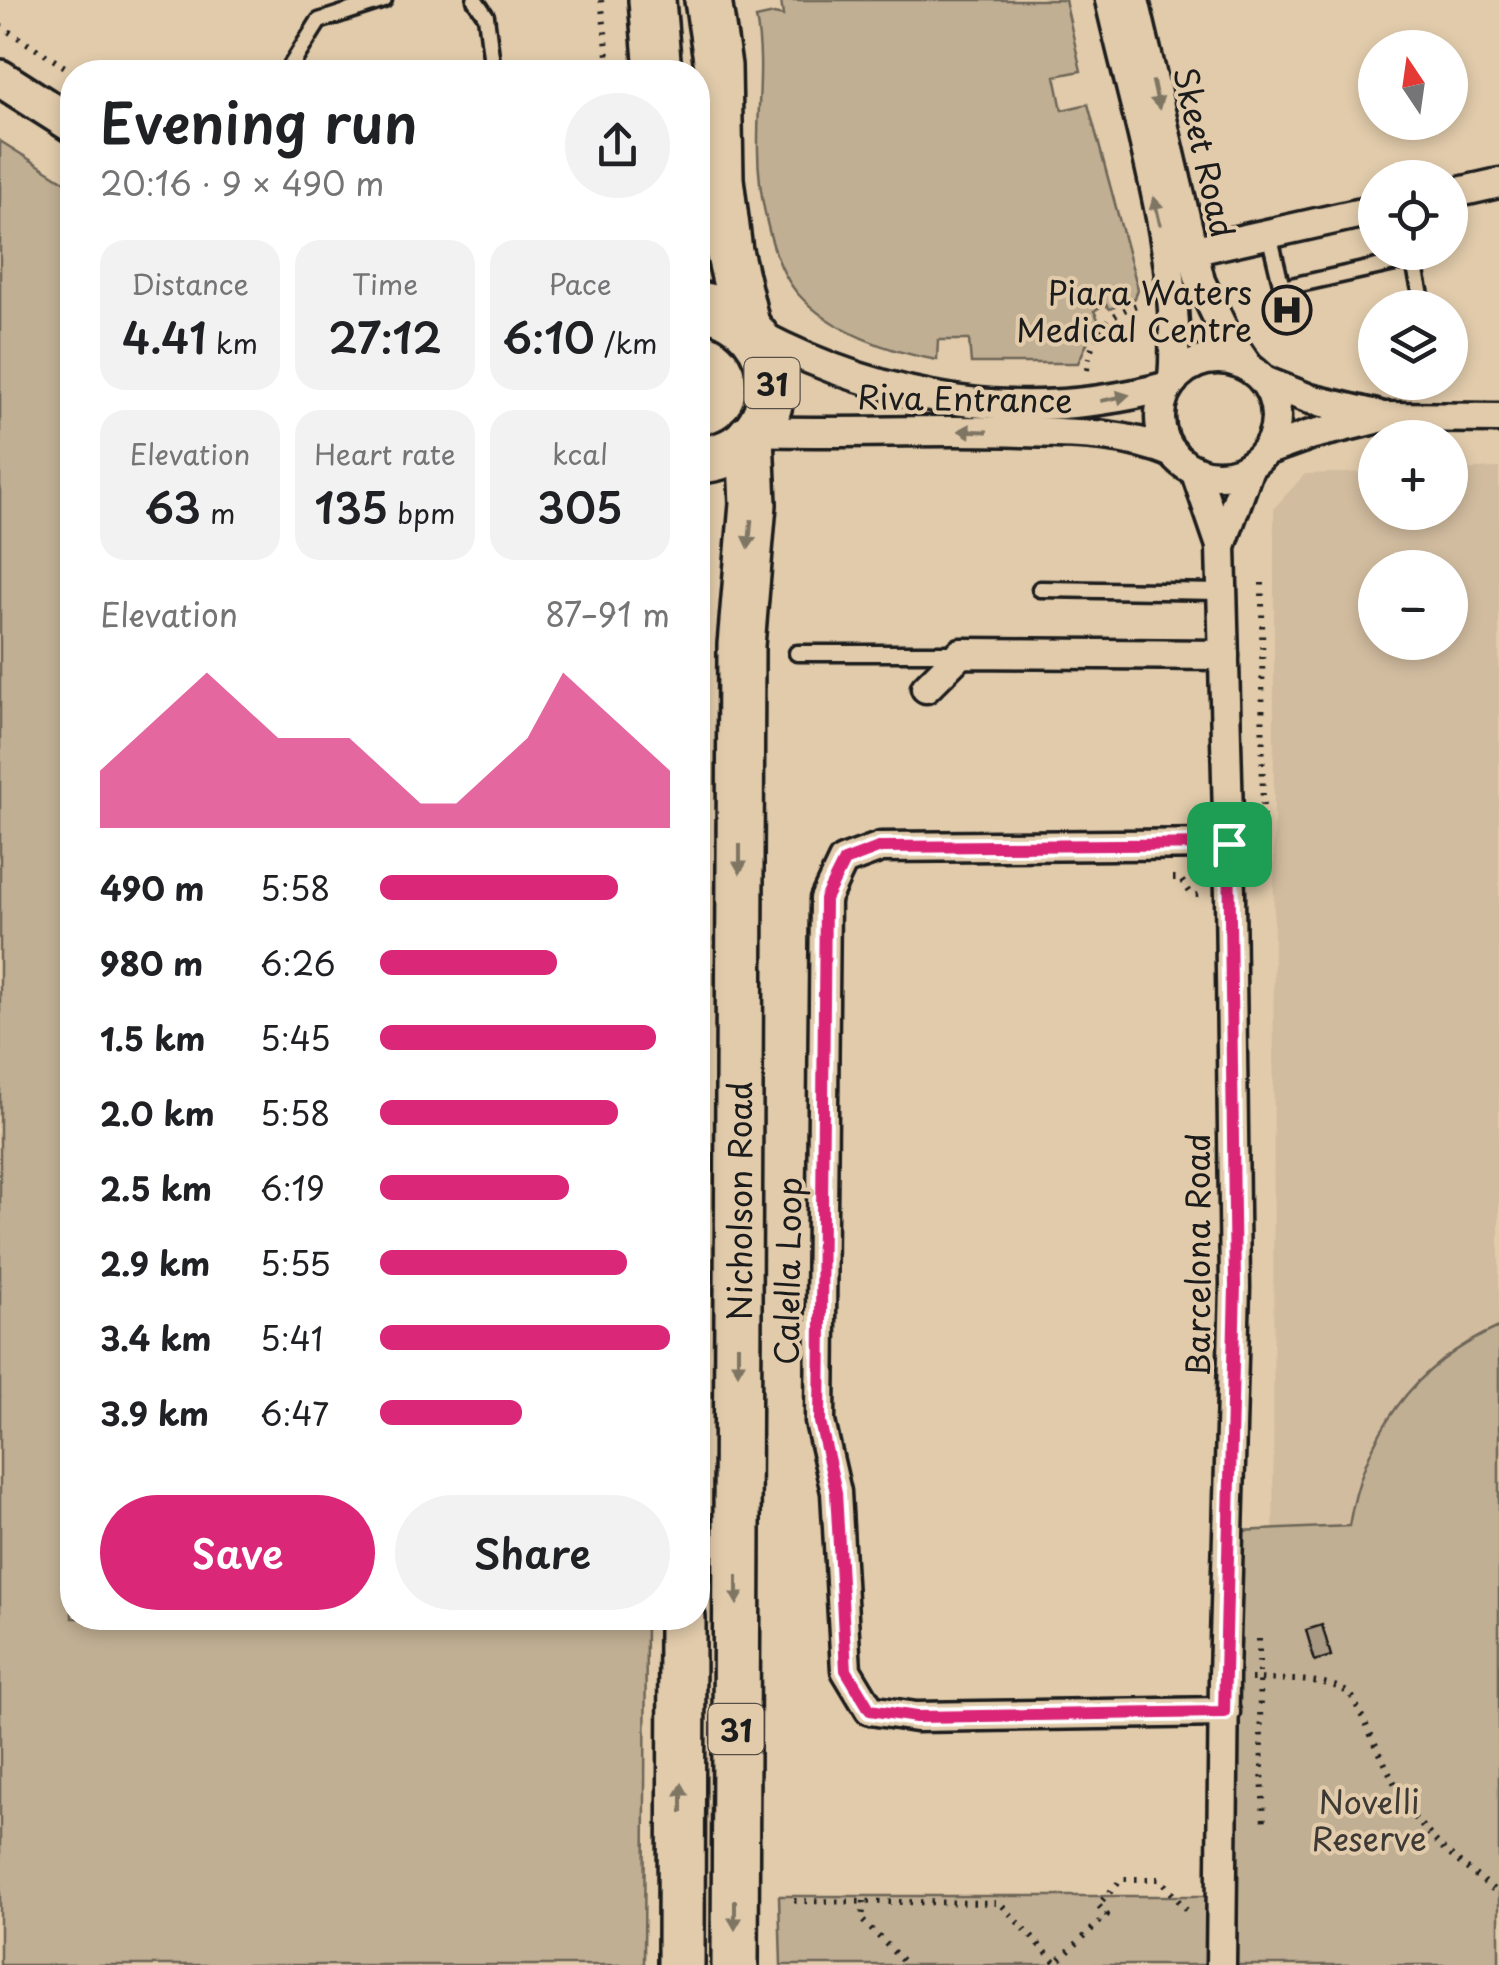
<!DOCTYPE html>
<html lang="en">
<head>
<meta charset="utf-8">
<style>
	:root { --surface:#fff; --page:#f2f2f2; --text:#202124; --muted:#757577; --accent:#db2777 }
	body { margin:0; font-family:"Playpen Sans",sans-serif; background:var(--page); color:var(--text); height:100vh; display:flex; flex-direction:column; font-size:38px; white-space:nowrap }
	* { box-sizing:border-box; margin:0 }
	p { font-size:32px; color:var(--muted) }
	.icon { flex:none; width:55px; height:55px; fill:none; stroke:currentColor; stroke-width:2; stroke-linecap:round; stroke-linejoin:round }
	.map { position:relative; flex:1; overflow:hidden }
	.panel { position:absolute; left:60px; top:60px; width:650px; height:1570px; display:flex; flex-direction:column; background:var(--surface); border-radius:40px; box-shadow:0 5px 15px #0003 }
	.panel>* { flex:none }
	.needle { width:65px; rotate:347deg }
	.tools { position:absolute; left:1358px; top:30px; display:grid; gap:20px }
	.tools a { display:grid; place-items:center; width:110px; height:110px; border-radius:50%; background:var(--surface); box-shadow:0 5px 15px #0003; font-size:50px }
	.pin { position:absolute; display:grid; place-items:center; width:85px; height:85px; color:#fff; margin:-42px; border-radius:20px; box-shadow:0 5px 15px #0006 }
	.round { display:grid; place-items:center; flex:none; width:105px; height:105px; border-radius:52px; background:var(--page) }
	.headline { display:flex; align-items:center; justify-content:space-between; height:170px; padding:0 40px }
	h1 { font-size:55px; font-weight:600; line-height:75px }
	.figures { display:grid; grid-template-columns:repeat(3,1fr); gap:15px; height:170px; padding:10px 40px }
	.figures div { display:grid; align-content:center; border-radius:25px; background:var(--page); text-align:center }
	.figures b { font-size:42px; font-weight:600 }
	.figures small { font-size:28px; font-weight:400 }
	.figures p { font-size:28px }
	.chart { height:280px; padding:20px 40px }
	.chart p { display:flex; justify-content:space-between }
	.chart svg { width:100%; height:180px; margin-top:10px; fill:var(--accent); opacity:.7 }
	.cta { display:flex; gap:20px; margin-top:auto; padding:20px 40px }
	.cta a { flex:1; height:115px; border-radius:60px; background:var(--accent); color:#fff; font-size:40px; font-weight:600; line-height:115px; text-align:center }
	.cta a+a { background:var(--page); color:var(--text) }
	ul { padding:0 40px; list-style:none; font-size:32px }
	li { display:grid; grid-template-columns:160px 120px 1fr; align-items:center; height:75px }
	li i { height:25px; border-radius:12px; background:var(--accent) }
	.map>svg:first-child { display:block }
	.built { fill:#d1bc9f; fill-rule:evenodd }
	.green { fill:#c0af93; stroke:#6e6658; stroke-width:2.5 }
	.building { fill:#ab9a83; stroke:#1c1c1c; stroke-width:2.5 }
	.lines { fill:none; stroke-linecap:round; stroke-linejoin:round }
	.service-casing { stroke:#1c1c1c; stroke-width:21 }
	.minor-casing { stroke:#1c1c1c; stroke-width:35 }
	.tertiary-casing { stroke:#1c1c1c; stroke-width:42 }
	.primary-casing { stroke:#1c1c1c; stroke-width:52 }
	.path { stroke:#1c1c1c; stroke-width:6; stroke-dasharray:2.5 8; stroke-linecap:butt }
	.service { stroke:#e1cbab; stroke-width:14 }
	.minor { stroke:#e1cbab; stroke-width:28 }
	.tertiary { stroke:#e1cbab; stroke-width:35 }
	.primary { stroke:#e1cbab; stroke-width:45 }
	.oneway { fill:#7e7464 }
	.route-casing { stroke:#fff; stroke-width:20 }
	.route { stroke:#db2777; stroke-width:12 }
	.labels { text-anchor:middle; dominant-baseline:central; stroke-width:8; stroke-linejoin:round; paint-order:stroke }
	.shield { fill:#e1cbab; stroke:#575047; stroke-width:2.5 }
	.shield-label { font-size:30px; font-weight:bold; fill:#1c1c1c }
	.street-label { font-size:32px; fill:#1c1c1c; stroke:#e1cbab }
	.poi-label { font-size:32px; fill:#1c1c1c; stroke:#e1cbab; text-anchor:end }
	.park-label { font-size:32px; fill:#3d3934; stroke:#e1cbab }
</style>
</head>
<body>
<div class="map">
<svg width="1499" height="1965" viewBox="0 0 1499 1965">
	<rect width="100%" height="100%" fill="#e1cbab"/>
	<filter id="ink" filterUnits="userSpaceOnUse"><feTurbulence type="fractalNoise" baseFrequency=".01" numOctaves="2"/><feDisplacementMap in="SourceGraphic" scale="20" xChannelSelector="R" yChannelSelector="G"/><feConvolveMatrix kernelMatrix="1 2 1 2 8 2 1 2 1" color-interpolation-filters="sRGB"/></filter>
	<g filter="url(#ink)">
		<path class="built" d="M1499,468V1965H1273L1274,508L1305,474L1375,472V512H1450V470ZM1375,568H1450V642H1375Z"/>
		<g class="green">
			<path d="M781,0H1065L1081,71L1055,76L1062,110L1088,104L1138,289L1135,298L1110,309L1105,304L1094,311L1098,319L1078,363H971L969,340H938L937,360C890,352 832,332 799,295C769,262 757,185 758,141C758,100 764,59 756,18L774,14L783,16Z"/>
			<path d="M0,141L72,186V1618H646L644,1965H0Z"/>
			<path d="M1499,1327V1965H1237L1238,1531L1349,1526C1364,1435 1413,1364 1499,1327Z"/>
			<path d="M779,1896H1207L1206,1965H781Z"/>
		</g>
		<path class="building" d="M1322,1625L1331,1656L1315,1661L1306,1630Z"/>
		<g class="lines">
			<g class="service-casing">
				<g id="service">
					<path d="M475,0L486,16L493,72"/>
					<path d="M287,72L319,21L384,0"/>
					<path d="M1269,234L1282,288L1413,259L1424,308"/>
					<path d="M1040,589L1222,592"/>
					<path d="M797,653H955"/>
				</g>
			</g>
			<g class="minor-casing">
				<g id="minor">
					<path d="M1110,0C1137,121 1183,257 1173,381"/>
					<path d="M1134,0L1200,281L1224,331L1249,368"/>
					<path d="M1450,194L1499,183"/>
					<path d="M1191,251L1375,210"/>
					<path d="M757,334C889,403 1024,425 1169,386"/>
					<circle cx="1218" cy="417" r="58"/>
					<path d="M1264,381L1310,399L1377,415"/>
					<path d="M755,431C844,434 933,429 1022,432C1074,433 1125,433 1173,453"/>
					<path d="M1265,451L1310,435L1384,417L1499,418"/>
					<path d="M1195,470L1221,546L1230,895L1235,1287L1224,1676L1221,1965"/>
					<path d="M1221,546L1250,465"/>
					<path d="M926,688L961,653L1224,655"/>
					<path d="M1225,1712L916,1717L870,1710L846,1670L836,1492L820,1422L825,899L843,861L881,847L1229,844"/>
				</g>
			</g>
			<g class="tertiary-casing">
				<path id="tertiary" d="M0,78L72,124"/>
			</g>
			<g class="primary-casing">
				<g id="primary">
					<path d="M652,0L658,72"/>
					<path d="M708,0L718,66L720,179L729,251L746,324"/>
					<path d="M698,305C796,319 795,454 698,460"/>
					<path d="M681,1965L682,1618"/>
					<path d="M735,1965L741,645L753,504L750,437"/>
				</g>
			</g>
			<g class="path">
				<path d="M601,0L610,72"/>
				<path d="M0,26L73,72"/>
				<path d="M1087,370C1092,330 1108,313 1146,302"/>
				<path d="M1262,583L1263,882"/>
				<path d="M1173,878H1180L1192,895H1202"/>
				<path d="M1259,1639V1679C1287,1681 1330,1676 1352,1696L1408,1811L1445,1851L1499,1894"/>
				<path d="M1251,1679H1259L1264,1826"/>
				<path d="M794,1901L1000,1903L1056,1963L1107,1915L1098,1905L1122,1879H1160L1188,1912"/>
				<path d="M864,1901L862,1920L907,1965"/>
			</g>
			<use href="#service" class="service"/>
			<use href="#minor" class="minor"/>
			<use href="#tertiary" class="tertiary"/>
			<use href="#primary" class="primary"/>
		</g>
		<defs><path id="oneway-solid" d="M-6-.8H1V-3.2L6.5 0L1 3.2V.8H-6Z" transform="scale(2.5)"/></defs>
		<g class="oneway">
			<use href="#oneway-solid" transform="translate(1156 95) rotate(77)"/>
			<use href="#oneway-solid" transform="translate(1157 211) rotate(-103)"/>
			<use href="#oneway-solid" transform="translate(1115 398) rotate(-12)"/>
			<use href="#oneway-solid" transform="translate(973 431) rotate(-178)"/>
			<use href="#oneway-solid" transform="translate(750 534) rotate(95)"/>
			<use href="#oneway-solid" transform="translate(740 859) rotate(90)"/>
			<use href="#oneway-solid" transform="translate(738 1359) rotate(90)"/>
			<use href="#oneway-solid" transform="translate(737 1590) rotate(90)"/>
			<use href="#oneway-solid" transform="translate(682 1798) rotate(-90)"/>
			<use href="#oneway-solid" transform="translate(735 1915) rotate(90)"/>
		</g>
	</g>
	<g class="lines" filter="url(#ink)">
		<g class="route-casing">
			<path id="route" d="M1229,844L1235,1286L1224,1712L916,1717L870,1710L846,1670L836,1492L820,1422L825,899L844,861L881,847Z"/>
		</g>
		<use href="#route" class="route"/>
	</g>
	<defs>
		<g id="hospital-ring" transform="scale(2.5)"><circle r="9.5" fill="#e1cbab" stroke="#1c1c1c" stroke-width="1.5"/><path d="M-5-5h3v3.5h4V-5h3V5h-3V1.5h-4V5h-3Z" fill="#1c1c1c"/></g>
	</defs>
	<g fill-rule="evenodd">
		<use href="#hospital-ring" x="1287" y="310"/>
	</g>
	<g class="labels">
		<g class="shield">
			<rect x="744.5" y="358" width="55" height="50" rx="8"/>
			<rect x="708.5" y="1704" width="55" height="50" rx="8"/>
		</g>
		<g class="shield-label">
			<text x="772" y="383">31</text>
			<text x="736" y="1729">31</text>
		</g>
		<g class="street-label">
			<text transform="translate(1205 152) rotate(77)">Skeet Road</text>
			<text transform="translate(965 398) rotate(1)">Riva Entrance</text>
			<text transform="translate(739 1201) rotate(-90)">Nicholson Road</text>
			<text transform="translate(1197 1255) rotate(-90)">Barcelona Road</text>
			<text transform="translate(787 1271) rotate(-89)">Calella Loop</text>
		</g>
		<g class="poi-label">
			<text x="1252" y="292">Piara Waters<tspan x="1252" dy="37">Medical Centre</tspan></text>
		</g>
		<g class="park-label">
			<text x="1369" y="1801">Novelli<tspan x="1369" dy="37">Reserve</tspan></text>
		</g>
	</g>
</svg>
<div class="tools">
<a><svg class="needle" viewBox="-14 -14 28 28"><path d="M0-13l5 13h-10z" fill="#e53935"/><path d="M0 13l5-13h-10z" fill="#757577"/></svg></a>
<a><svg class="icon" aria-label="locate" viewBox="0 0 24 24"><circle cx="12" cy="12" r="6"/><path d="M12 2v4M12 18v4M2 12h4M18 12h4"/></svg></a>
<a><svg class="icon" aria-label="layers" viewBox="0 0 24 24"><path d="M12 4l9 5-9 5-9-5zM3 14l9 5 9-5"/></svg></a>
<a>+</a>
<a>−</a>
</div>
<div class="pin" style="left:1229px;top:844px;background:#1e9e55"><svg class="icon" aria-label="arrive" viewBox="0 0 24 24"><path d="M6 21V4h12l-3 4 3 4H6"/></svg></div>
<section class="panel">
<div class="headline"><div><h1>Evening run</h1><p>20:16 · 9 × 490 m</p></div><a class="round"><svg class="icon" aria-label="share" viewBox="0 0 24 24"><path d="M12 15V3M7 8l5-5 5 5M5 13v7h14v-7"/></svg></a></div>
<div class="figures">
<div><p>Distance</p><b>4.41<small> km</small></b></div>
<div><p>Time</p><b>27:12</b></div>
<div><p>Pace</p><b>6:10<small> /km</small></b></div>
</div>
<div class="figures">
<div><p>Elevation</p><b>63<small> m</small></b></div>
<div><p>Heart rate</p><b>135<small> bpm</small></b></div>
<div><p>kcal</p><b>305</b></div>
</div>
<div class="chart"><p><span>Elevation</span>87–91 m</p>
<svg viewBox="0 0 160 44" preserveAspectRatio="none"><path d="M0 44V30L10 22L20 14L30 6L40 14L50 22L60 22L70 22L80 30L90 38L100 38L110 30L120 22L130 6L140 14L150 22L160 30V44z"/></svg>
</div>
<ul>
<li><b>490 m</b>5:58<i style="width:82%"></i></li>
<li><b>980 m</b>6:26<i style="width:61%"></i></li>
<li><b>1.5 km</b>5:45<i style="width:95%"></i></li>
<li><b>2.0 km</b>5:58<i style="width:82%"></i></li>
<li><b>2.5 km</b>6:19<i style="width:65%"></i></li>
<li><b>2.9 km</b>5:55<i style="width:85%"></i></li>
<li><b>3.4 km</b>5:41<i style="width:100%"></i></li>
<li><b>3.9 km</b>6:47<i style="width:49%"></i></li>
</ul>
<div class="cta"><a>Save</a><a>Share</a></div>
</section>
</div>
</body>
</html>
